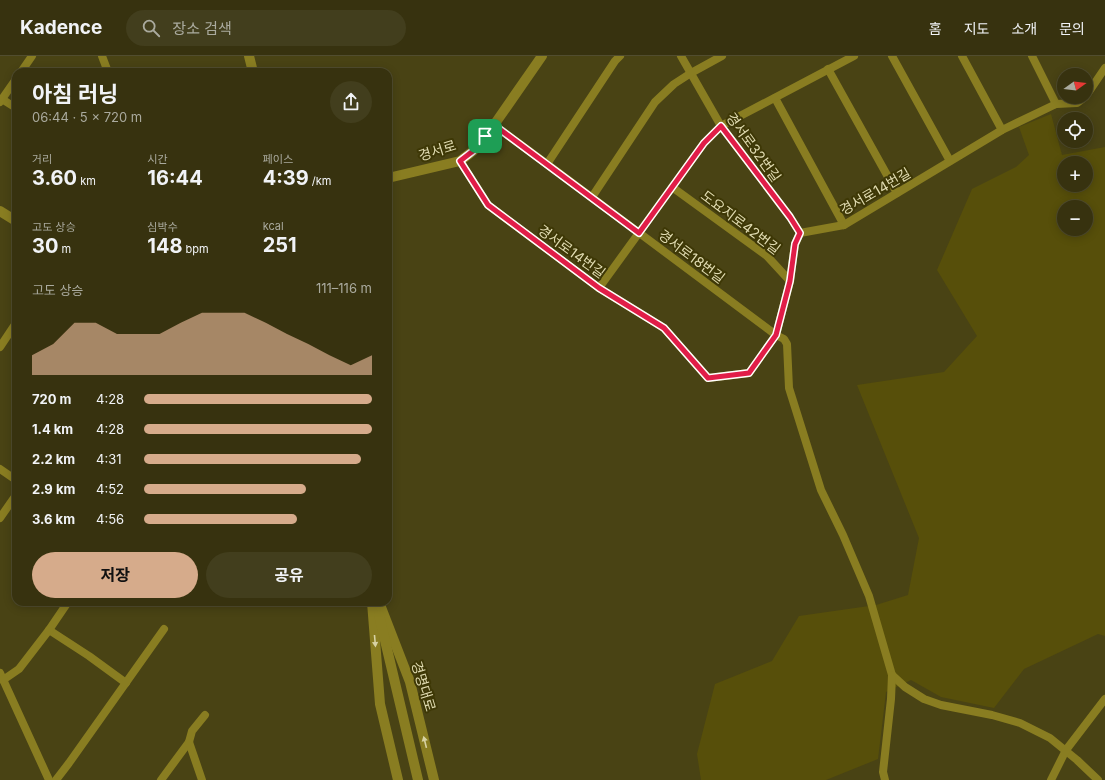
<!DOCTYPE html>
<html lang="ko">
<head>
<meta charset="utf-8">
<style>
	:root { --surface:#37320f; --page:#423e1d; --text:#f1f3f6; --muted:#aaaa9e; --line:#514d2f; --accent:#d6ab8b }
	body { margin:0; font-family:Inter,"Noto Sans KR",sans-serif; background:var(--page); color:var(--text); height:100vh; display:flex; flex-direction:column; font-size:15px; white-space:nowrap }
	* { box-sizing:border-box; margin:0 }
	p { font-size:13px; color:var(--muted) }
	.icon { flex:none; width:22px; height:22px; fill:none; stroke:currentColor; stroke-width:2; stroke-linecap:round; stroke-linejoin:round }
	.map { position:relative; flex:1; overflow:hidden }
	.drawer { position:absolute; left:12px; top:12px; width:380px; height:538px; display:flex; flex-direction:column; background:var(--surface); border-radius:12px; box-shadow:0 2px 10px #0003,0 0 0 1px var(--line) }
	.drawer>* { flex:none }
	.needle { width:26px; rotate:75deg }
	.controls { position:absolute; left:1057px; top:12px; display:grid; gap:8px }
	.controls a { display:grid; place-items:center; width:36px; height:36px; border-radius:50%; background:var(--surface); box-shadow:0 2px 10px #0003,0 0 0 1px var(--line); font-size:20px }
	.pin { position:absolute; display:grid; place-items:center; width:34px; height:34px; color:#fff; margin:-17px; border-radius:8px; box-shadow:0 2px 6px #0006 }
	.round { display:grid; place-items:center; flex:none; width:42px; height:42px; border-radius:21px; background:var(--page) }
	.summary { display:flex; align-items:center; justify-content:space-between; height:68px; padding:0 20px }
	h1 { font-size:22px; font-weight:700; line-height:30px }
	.figures { display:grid; grid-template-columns:repeat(3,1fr); gap:6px; height:68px; padding:4px 20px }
	.figures div { display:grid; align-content:center }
	.figures b { font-size:20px; font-weight:700 }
	.figures small { font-size:11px; font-weight:400 }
	.figures p { font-size:11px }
	.chart { height:112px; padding:8px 20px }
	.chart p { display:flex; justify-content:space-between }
	.chart svg { width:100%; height:72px; margin-top:4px; fill:var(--accent); opacity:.7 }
	.cta { display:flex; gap:8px; margin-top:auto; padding:8px 20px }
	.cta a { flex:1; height:46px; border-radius:24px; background:var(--accent); color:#111; font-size:16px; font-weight:700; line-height:46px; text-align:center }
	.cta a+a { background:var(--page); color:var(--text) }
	ul { padding:0 20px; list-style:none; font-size:13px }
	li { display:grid; grid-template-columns:64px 48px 1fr; align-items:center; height:30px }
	li i { height:10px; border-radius:5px; background:var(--accent) }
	header { display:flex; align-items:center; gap:24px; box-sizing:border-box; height:56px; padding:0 20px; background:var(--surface); border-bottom:1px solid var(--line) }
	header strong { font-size:19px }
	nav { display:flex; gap:22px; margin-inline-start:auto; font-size:14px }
	.search { width:280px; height:36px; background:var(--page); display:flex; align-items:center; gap:10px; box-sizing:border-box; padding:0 14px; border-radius:22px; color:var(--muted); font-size:15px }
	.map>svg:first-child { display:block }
	.green { fill:#574f0a; fill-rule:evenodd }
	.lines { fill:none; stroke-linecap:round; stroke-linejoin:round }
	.minor { stroke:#897d21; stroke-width:8 }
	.tertiary { stroke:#897d21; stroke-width:10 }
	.secondary { stroke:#897d21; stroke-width:10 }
	.oneway { fill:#d7d2a3 }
	.route-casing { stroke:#fff; stroke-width:8 }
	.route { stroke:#e11d48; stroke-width:5 }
	.labels { text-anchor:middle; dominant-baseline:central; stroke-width:4; stroke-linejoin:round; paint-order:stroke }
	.street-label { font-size:14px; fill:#e0dbb1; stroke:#3e3806 }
</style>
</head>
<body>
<header>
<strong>Kadence</strong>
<div class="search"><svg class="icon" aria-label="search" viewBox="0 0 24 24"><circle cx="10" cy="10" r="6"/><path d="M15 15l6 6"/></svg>장소 검색</div>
<nav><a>홈</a><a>지도</a><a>소개</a><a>문의</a></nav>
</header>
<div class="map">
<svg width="1105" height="724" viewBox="0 0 1105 724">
	<rect width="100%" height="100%" fill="#494314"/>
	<path class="green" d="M1051,58L1062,99L1105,91V580L1098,578L1024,613L994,652L941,641L911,624L886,636L878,703L826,724H701L697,698L715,628L772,605L799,560L876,549L908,539L919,482L857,329L944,316L977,280L937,214L972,133L1016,111L1029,99L1019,71ZM1064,107H1086V129H1064ZM1064,151H1086V173H1064Z"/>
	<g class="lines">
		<g class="minor">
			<path d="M102,0L108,16"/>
			<path d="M681,0L721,70L790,161L800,177"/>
			<path d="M892,0L950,105"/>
			<path d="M962,0L1002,74"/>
			<path d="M1032,0L1056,48"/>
			<path d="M828,13L897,137"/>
			<path d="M21,16L32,0"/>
			<path d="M1086,40L1105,12"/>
			<path d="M775,42L844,169"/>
			<path d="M2,43L16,52"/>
			<path d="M0,46L16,23"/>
			<path d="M494,69L547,108L776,279L784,283L787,288L789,332L821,434L843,479L869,540L892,619L905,631L924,643L941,649L992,659L1020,667L1050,682L1077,704L1098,724"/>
			<path d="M460,105L488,149L599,232L664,272L708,322L749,317L776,279L790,225L795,188L800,177L844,169L1002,74L1056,48L1077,47L1085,41"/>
			<path d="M547,108L615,5L620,0"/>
			<path d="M672,131L767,200L790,225"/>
			<path d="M592,141L655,46L674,28L691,17L722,0"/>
			<path d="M599,232L704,87L721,70L854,0"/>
			<path d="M0,291L16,267"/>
			<path d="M0,413L16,424"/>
			<path d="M0,462L16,439"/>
			<path d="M49,574L89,600L126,627"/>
			<path d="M0,617L49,724"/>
			<path d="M3,624L19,613L49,574L68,546"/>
			<path d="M56,724L69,707L164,573"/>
			<path d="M161,724L189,686"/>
			<path d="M202,724L189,686L192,675L205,659"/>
			<path d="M885,724L883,716L891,643L892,619"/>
			<path d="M1051,724L1066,694L1105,643"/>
		</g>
		<g class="tertiary">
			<path d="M388,122L460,105L473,95L494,69L542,0"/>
			<path d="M0,155L16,165"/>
		</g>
		<g class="secondary">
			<path d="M249,0L253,16"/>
			<path d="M372,546L380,648L398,724"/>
			<path d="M379,546L410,626L434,724"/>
			<path d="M379,559L418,724"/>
		</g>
	</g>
	<defs><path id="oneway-solid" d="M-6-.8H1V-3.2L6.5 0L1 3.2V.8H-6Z"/></defs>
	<g class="oneway">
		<use href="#oneway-solid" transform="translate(375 585) rotate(85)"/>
		<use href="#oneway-solid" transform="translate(425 686) rotate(-104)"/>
	</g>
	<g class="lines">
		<g class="route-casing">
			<path id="route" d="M494,69L639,177L704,87L721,70L790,161L800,177L795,188L790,225L776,279L749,317L708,322L664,272L599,232L488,149L460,105L473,95Z"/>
		</g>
		<use href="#route" class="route"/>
	</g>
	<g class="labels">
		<g class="street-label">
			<text transform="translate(754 91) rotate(54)">경서로32번길</text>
			<text transform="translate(437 94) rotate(-17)">경서로</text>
			<text transform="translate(875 135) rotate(-30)">경서로14번길</text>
			<text transform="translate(741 166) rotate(37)">도요지로42번길</text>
			<text transform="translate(572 195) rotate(36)">경서로14번길</text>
			<text transform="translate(692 200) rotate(37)">경서로18번길</text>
			<text transform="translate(424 630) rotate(73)">경명대로</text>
		</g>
	</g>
</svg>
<div class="controls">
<a><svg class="needle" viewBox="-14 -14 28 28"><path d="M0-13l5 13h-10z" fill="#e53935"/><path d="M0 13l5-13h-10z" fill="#aaaa9e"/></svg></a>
<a><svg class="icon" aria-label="locate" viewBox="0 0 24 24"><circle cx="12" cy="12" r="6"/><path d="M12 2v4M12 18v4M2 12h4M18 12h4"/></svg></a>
<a>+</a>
<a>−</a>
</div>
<div class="pin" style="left:485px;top:80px;background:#1e9e55"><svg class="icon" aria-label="arrive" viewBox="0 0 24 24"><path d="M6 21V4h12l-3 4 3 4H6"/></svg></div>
<section class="drawer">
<div class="summary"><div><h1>아침 러닝</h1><p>06:44 · 5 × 720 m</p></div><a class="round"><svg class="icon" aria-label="share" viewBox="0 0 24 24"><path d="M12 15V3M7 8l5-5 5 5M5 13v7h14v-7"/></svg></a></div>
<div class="figures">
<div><p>거리</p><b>3.60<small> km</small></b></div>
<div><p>시간</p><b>16:44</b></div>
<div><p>페이스</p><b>4:39<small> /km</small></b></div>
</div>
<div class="figures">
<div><p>고도 상승</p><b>30<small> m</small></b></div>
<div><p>심박수</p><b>148<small> bpm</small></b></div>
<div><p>kcal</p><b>251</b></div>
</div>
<div class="chart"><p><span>고도 상승</span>111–116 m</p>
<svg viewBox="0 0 160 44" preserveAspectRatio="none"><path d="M0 44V32L10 25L20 12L30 12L40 19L50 19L60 19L70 12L80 6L90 6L100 6L110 12L120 19L130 25L140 32L150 38L160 32V44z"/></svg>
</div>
<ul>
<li><b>720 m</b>4:28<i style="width:100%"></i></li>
<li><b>1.4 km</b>4:28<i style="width:100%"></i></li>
<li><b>2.2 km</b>4:31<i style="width:95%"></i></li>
<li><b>2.9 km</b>4:52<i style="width:71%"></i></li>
<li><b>3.6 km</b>4:56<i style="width:67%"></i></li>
</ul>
<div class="cta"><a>저장</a><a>공유</a></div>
</section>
</div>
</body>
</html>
